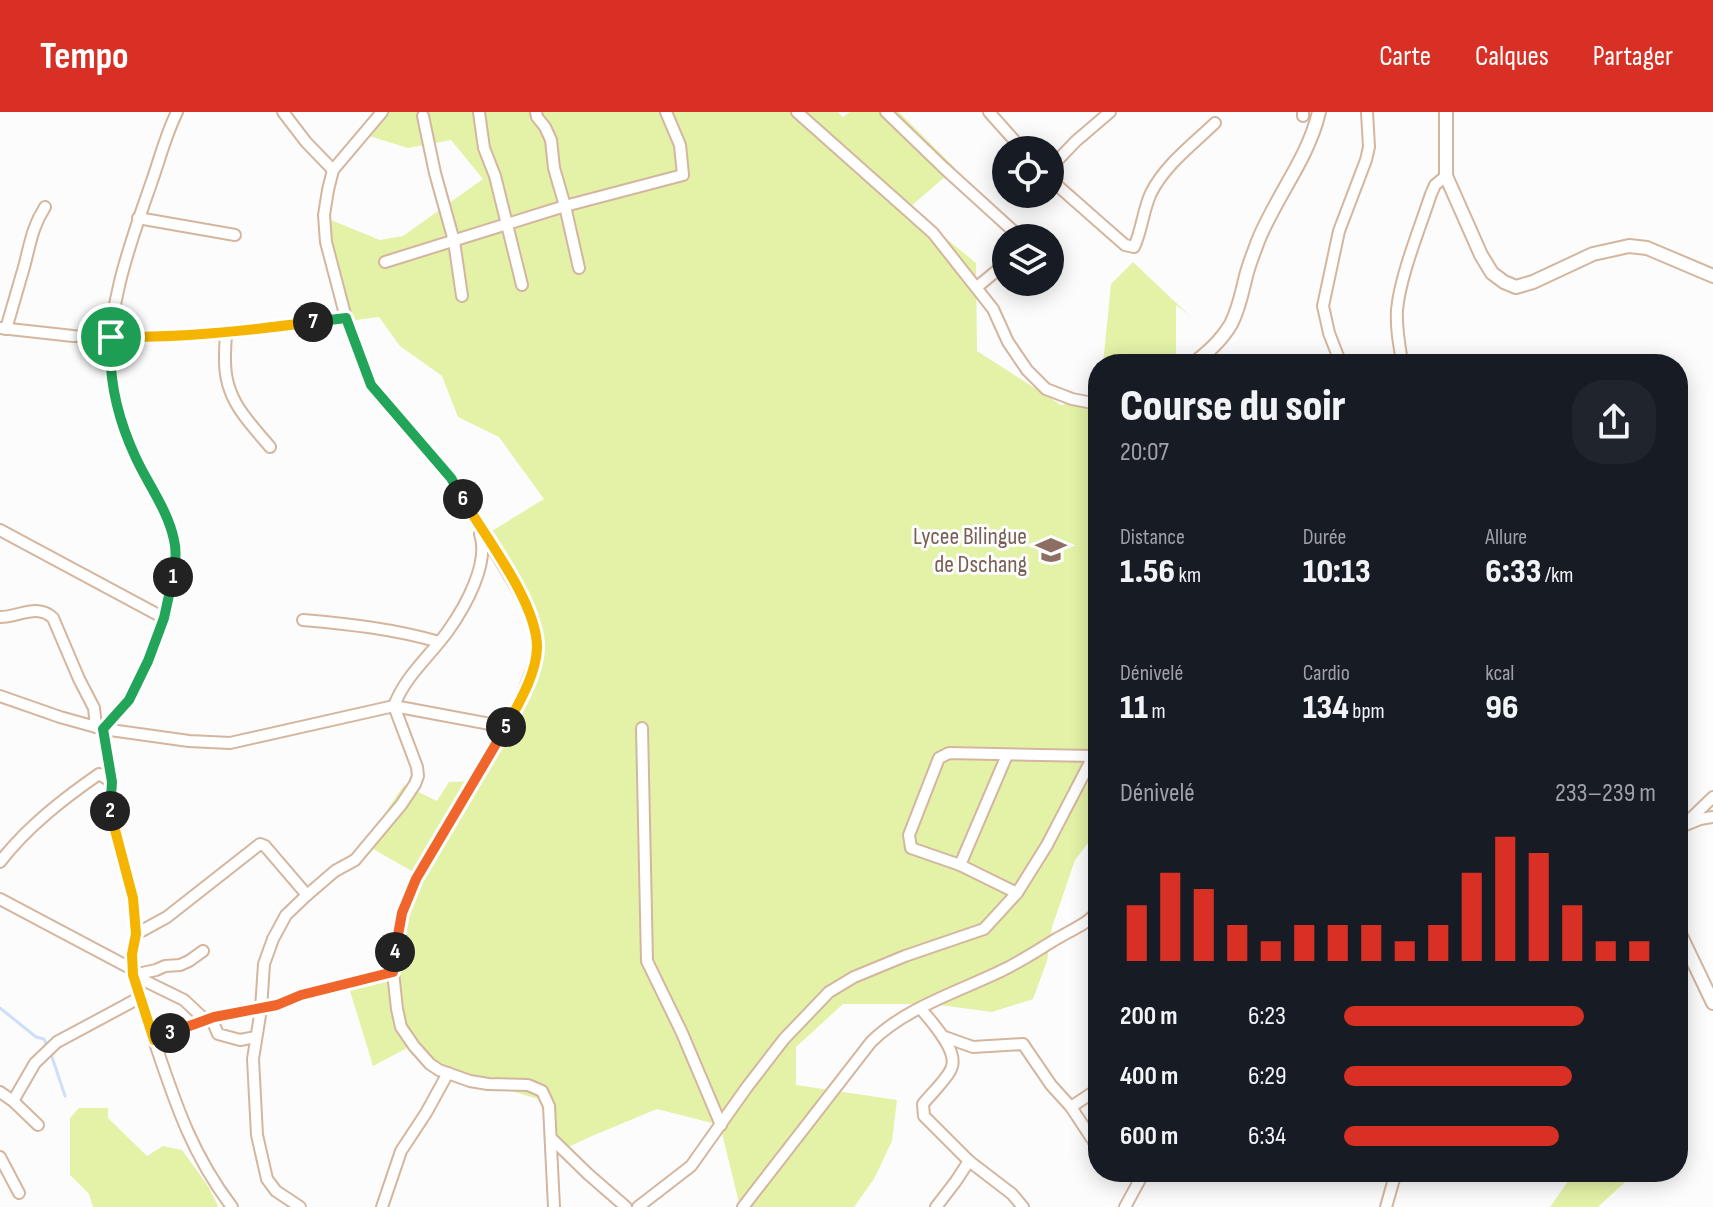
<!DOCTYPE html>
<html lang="fr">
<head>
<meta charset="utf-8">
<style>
	:root { --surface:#171b24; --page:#20242c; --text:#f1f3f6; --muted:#9ea1a6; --accent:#d93025 }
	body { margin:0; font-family:"Sofia Sans Condensed",sans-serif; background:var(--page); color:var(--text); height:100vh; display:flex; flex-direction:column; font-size:30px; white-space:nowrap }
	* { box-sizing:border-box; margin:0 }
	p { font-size:26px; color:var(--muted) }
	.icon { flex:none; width:44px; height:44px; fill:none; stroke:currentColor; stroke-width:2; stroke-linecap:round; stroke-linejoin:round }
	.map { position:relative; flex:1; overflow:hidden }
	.panel { position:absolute; left:1088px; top:242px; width:600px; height:828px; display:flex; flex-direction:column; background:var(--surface); border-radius:32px; box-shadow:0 4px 20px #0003 }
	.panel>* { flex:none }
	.tools { position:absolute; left:992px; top:24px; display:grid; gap:16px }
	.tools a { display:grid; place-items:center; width:72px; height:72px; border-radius:50%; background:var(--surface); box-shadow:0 4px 20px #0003; font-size:40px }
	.pin { position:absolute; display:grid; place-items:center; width:68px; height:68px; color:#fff; margin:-34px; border:4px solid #fff; border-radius:50%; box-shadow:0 2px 8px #0007 }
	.km { position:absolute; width:40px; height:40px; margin:-20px; border-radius:50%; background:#222; color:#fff; font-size:22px; line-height:40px; text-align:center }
	.round { display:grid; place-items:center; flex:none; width:84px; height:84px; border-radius:32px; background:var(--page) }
	.headline { display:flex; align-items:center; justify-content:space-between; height:136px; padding:0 32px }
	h1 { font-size:44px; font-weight:800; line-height:60px }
	.metrics { display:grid; grid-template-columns:repeat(3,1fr); gap:12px; height:136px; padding:8px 32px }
	.metrics div { display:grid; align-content:center }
	.metrics b { font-size:34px; font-weight:800 }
	.metrics small { font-size:22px; font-weight:400 }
	.metrics p { font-size:22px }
	.chart { height:224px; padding:16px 32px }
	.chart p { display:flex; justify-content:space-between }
	.chart svg { width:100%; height:144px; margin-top:8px; stroke:var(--accent); stroke-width:6 }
	ul { padding:0 32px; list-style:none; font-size:26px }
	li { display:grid; grid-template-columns:128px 96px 1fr; align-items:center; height:60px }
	li i { height:20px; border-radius:10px; background:var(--accent) }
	header { display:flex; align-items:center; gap:48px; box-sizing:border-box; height:112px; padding:0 40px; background:var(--accent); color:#fff }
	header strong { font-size:38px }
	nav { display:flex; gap:44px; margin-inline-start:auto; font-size:28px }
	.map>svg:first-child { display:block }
	.green { fill:#e3f2a7 }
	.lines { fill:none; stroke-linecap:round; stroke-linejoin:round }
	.stream { stroke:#cfdffa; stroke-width:3 }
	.minor-casing { stroke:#d4b69f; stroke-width:14 }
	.tertiary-casing { stroke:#d4b69f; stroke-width:16 }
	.minor { stroke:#fff; stroke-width:10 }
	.tertiary { stroke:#fff; stroke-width:12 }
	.split-1-casing { stroke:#fff; stroke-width:16 }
	.split-2-casing { stroke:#fff; stroke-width:16 }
	.split-3-casing { stroke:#fff; stroke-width:16 }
	.split-4-casing { stroke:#fff; stroke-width:16 }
	.split-5-casing { stroke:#fff; stroke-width:16 }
	.split-6-casing { stroke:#fff; stroke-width:16 }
	.split-7-casing { stroke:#fff; stroke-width:16 }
	.split-8-casing { stroke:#fff; stroke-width:16 }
	.split-1 { stroke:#22a559; stroke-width:10 }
	.split-2 { stroke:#22a559; stroke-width:10 }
	.split-3 { stroke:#f5b400; stroke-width:10 }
	.split-4 { stroke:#f0652b; stroke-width:10 }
	.split-5 { stroke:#f0652b; stroke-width:10 }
	.split-6 { stroke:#f5b400; stroke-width:10 }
	.split-7 { stroke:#22a559; stroke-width:10 }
	.split-8 { stroke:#f5b400; stroke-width:10 }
	.labels { text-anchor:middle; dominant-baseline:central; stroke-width:6; stroke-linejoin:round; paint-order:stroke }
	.education-label { font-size:24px; fill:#785e54; stroke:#fcfcfc; text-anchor:end }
</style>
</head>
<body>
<header>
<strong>Tempo</strong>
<nav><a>Carte</a><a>Calques</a><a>Partager</a></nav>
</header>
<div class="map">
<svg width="1713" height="1095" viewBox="0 0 1713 1095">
	<rect width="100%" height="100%" fill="#fcfcfc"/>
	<g class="green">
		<path d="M384,0H838L843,5L850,0H899L955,56L909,96L976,151L977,239L1061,293L1098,285V718L1075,748L1052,815L1047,849L1033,887L992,900L932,892H843L796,935V973L897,988L892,1029L874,1067L854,1095H740L720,1013L657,997L592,1024L551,1043L545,989L501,976L445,968L416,945L409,935L373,954L347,869L392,862L397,823L419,763L364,732L404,673L437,689L449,670L476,669L535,547L533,510L487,422L544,387L499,325L458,305L442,264L400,234L379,205L348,209L326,106L380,128L403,124L483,67L451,28L408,36L366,23Z"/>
		<path d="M1133,150L1190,204L1176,193V252H1103L1111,172Z"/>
		<path d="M79,996H108V1006L147,1044L163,1034L182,1038L208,1074L218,1094L217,1095H93L89,1082L70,1063V1006Z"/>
		<path d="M1568,1060H1636L1598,1095H1550L1569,1068Z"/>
	</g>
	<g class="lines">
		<g class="stream">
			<path d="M0,896L36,925L44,927L48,936"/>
			<path d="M51,942L65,984"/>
		</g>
		<g class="minor-casing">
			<g id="minor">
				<path d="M283,0L306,30L333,58"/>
				<path d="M382,0L333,58L328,78L324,103L326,130L346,206L371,273L451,366L521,483L533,508L537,534L535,550L520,589L492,640L416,767L402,801L396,829L393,860L397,897L401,915L414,934L430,952L439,958L470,969L488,972L528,973L542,979L549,994L554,1095"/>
				<path d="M479,0L484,36L495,64L522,173"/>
				<path d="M536,0L537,5L545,15L551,28L554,56L565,94L579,156"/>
				<path d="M797,0L933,121L993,197L1008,230L1027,258L1046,277L1072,287L1098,292"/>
				<path d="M886,0L944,56L1021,126"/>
				<path d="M989,0L1023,38"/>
				<path d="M423,4L435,61L454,129L462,184"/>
				<path d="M1303,4V0"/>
				<path d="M1050,56L1076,29L1110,0"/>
				<path d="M1050,67L1125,133L1134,135C1142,118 1143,98 1151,81C1165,53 1193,32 1215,11"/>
				<path d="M138,106L235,123"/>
				<path d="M385,150L565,94L683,63L680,33L666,0"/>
				<path d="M977,175L1006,151"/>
				<path d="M0,216L73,224L156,225L226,221L346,206"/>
				<path d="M6,217C12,197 18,176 24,155C30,133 32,115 45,95"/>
				<path d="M226,221C225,240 223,260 230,278C237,299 256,318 270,335"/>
				<path d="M1194,251L1231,252"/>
				<path d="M1341,252L1329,221L1323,194L1339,119L1366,48L1369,35L1367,0"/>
				<path d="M1404,252L1402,249C1399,232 1396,216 1397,198C1400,164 1420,116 1431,82L1435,73L1446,64"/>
				<path d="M0,418L164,506"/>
				<path d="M0,505C19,505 37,491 53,506L79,567L94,596L96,615"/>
				<path d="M303,508C349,512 395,517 439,530"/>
				<path d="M0,584L60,605L103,617L112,670L109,697L133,786L136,822L132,842L133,863C139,885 147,906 154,928C175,990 191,1041 232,1095"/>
				<path d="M642,616L647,849L682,921L721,1013"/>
				<path d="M103,617C111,608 120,599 127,589C149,559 182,465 174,428C169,400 147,371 136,345C124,320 115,292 112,264C103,203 132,126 152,69C160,46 166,22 177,0"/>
				<path d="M103,617L189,629L230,631L394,594L506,615"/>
				<path d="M1685,712L1713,685"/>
				<path d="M1678,716L1700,707L1713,705"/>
				<path d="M0,750C27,715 63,687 99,662L112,670"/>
				<path d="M960,753L1007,643"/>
				<path d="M1017,781L960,753L911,736L909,723L939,646L949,641L1093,644"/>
				<path d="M0,787L132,857V861"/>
				<path d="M136,822L167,805L260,732L265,734L307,783"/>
				<path d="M203,839L189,849L180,853L165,854L156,858L133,863L184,888L202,905L212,908L218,922L240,928L256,925"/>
				<path d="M921,897C931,909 960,940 951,957C947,967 930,983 923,992L924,1004L969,1049L1012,1082L1023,1095"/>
				<path d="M942,924L973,935L1023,932L1051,973L1071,995L1098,1036"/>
				<path d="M154,928L214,905L277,893L301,883L393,860"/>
				<path d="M0,980L13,989L38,1013"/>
				<path d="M13,989L35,951L57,930L139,886"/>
				<path d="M1071,995L1098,977"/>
				<path d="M551,1026L588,1062L626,1095"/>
				<path d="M0,1045L19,1081"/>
				<path d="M300,1095L276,1079L267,1067L257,1023L253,947L261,897L264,852L273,827L286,803L307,783L335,759L355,748L401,693L415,672L418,664L417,655L394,594C405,564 430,544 448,519C465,495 490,451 480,422"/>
				<path d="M382,1095L401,1039L426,1001L448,961"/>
				<path d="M638,1095L691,1054L747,975L784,927L829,880L854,865L905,844L984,817L1017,781L1047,733L1098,635"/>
				<path d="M743,1095L871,930C906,895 961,879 1005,857C1023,848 1041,836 1058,826C1071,818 1090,811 1098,798"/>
				<path d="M936,1095L956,1069L969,1049"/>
				<path d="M1125,1095L1144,1060"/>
				<path d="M1386,1095L1396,1060"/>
			</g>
		</g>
		<g class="tertiary-casing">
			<g id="tertiary">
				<path d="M1446,0V64L1481,143L1492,161L1504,170L1516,175L1533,170L1593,142L1629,134L1647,136L1713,164"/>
				<path d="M1193,252C1208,240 1221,229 1231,212C1239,197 1242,180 1246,164C1249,152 1254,140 1258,129C1276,84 1308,47 1319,0"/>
				<path d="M1678,818L1713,891"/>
			</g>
		</g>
		<use href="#minor" class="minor"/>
		<use href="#tertiary" class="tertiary"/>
	</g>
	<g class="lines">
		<g class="split-1-casing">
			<path id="split-1" d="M111,225C108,265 118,307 135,344C147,371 168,398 174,428C177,440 175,452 173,465"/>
		</g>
		<g class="split-2-casing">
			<path id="split-2" d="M110,699L112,670L103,617L129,588L148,549L164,506L173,465"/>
		</g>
		<g class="split-3-casing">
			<path id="split-3" d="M110,699L133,786L136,822L132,842L133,863L154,928L170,921"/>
		</g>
		<g class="split-4-casing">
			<path id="split-4" d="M170,921L214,905L277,893L301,883L393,860L395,840"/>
		</g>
		<g class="split-5-casing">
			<path id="split-5" d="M395,840L402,801L416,767L506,615"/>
		</g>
		<g class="split-6-casing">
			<path id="split-6" d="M463,387C486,426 537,491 537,535C537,561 518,593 506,615"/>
		</g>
		<g class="split-7-casing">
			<path id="split-7" d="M313,210L346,206L371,273L451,366L463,387"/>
		</g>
		<g class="split-8-casing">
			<path id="split-8" d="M111,225C179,226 245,219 313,210"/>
		</g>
		<use href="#split-1" class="split-1"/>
		<use href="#split-2" class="split-2"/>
		<use href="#split-3" class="split-3"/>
		<use href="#split-4" class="split-4"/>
		<use href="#split-5" class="split-5"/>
		<use href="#split-6" class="split-6"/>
		<use href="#split-7" class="split-7"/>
		<use href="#split-8" class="split-8"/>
	</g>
	<defs>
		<g id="school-bare" transform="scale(2.4)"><path d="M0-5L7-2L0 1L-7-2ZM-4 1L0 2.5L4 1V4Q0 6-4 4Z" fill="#8d6e63" stroke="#fcfcfc" stroke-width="2.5" paint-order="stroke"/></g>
	</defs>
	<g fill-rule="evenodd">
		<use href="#school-bare" x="1051" y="438"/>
	</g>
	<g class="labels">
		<g class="education-label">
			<text x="1027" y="424">Lycee Bilingue<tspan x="1027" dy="28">de Dschang</tspan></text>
		</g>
	</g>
</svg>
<div class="tools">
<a><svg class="icon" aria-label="locate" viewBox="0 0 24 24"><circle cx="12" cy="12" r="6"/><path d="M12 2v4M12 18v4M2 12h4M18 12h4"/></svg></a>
<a><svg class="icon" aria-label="layers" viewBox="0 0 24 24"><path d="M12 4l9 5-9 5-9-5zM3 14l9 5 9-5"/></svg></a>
</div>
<div class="pin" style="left:111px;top:225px;background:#1e9e55"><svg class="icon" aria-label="arrive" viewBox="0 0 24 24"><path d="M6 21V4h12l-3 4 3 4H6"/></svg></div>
<b class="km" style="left:173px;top:465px">1</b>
<b class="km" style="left:110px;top:699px">2</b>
<b class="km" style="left:170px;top:921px">3</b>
<b class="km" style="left:395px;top:840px">4</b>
<b class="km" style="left:506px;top:615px">5</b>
<b class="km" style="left:463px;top:387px">6</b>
<b class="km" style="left:313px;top:210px">7</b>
<section class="panel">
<div class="headline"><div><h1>Course du soir</h1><p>20:07</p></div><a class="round"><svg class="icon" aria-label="share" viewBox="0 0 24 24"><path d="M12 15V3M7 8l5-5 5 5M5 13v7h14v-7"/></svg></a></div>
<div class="metrics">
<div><p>Distance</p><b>1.56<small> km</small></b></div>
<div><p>Durée</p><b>10:13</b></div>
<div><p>Allure</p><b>6:33<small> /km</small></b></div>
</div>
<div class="metrics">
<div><p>Dénivelé</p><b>11<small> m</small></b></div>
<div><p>Cardio</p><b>134<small> bpm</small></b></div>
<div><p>kcal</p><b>96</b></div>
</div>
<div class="chart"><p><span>Dénivelé</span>233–239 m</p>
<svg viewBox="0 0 160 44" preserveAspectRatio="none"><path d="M5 44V27M15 44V17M25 44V22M35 44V33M45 44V38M55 44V33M65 44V33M75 44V33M85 44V38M95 44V33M105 44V17M115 44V6M125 44V11M135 44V27M145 44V38M155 44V38"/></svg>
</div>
<ul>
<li><b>200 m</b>6:23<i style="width:77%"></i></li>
<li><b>400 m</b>6:29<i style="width:73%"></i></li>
<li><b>600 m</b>6:34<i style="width:69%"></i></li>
</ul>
</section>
</div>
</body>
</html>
